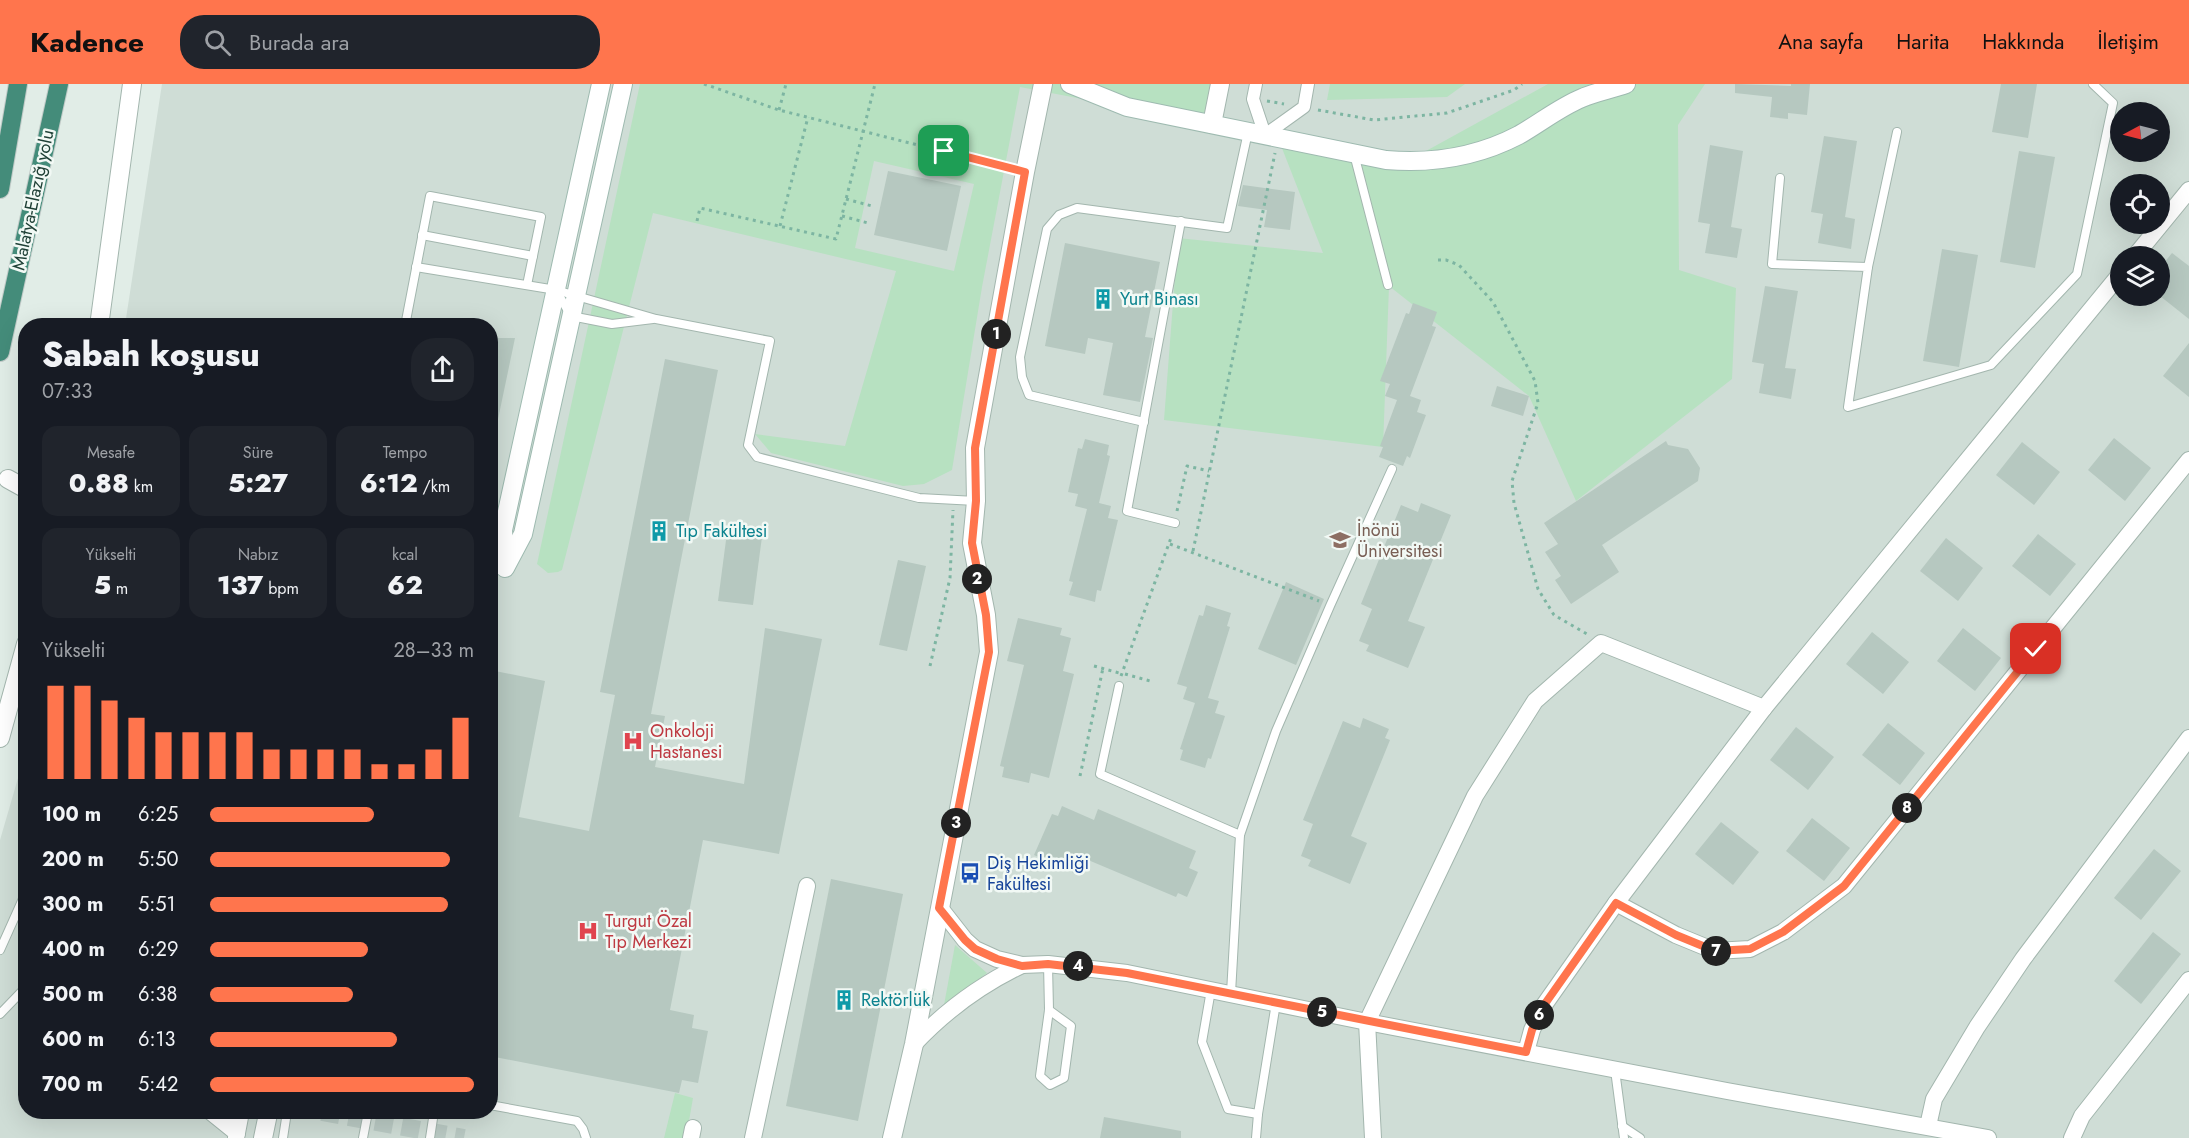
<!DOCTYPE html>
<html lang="tr">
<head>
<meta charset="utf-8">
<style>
	:root { --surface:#171b24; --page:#20242c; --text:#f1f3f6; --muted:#9ea1a6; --accent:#ff754d }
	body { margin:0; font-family:Jost,sans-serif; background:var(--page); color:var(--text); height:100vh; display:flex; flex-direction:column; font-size:22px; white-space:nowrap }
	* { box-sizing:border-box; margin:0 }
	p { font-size:20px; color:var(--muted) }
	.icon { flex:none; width:33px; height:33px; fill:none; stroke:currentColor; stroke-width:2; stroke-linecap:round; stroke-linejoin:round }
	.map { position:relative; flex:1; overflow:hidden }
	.sheet { position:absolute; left:18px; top:234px; width:480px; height:801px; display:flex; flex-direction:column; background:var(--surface); border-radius:24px; box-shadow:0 6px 24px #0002 }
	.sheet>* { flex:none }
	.needle { width:39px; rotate:263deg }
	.buttons { position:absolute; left:2110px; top:18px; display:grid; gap:12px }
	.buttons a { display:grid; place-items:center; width:60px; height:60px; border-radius:50%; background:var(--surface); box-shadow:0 6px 24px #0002; font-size:30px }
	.pin { position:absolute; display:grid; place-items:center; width:51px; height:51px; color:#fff; margin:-26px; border-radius:12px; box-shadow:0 3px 9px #0006 }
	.km { position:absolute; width:30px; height:30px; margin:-15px; border-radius:50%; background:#222; color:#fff; font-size:16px; line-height:30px; text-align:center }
	.round { display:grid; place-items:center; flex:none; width:63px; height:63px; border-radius:24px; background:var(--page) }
	.head { display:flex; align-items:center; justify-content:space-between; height:102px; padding:0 24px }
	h1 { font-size:33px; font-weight:800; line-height:45px }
	.figures { display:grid; grid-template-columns:repeat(3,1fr); gap:9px; height:102px; padding:6px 24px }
	.figures div { display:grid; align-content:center; border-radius:15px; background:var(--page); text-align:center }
	.figures b { font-size:26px; font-weight:800 }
	.figures small { font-size:16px; font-weight:400 }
	.figures p { font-size:16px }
	.chart { height:168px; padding:12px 24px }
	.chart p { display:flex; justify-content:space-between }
	.chart svg { width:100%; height:108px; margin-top:6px; stroke:var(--accent); stroke-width:6 }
	ul { padding:0 24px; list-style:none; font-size:20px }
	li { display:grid; grid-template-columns:96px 72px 1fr; align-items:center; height:45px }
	li i { height:15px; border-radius:8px; background:var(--accent) }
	header { display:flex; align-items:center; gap:36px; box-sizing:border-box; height:84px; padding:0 30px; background:var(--accent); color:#111 }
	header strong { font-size:28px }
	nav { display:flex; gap:33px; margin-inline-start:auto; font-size:21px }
	.search { width:420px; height:54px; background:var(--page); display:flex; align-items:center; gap:15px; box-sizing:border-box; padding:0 21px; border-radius:24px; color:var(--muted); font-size:22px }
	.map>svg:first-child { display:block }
	.built { fill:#cfddd6; fill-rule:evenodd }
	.green { fill:#b7e1c1; fill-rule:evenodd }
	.building { fill:#b6c8c0 }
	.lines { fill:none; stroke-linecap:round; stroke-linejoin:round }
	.tertiary-tunnel { stroke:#bacac4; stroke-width:18; stroke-dasharray:18 9; stroke-linecap:butt }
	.service-casing { stroke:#a3b6ae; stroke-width:10 }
	.pedestrian-casing { stroke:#a3b6ae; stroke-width:14 }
	.minor-casing { stroke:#a3b6ae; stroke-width:18 }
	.tertiary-casing { stroke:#a3b6ae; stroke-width:20 }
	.secondary-casing { stroke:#9ebab0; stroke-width:20 }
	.trunk-casing { stroke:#c0cac7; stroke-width:20 }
	.path { stroke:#7db5a2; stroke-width:3; stroke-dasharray:3 4.5; stroke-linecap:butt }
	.service { stroke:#fff; stroke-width:8 }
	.pedestrian { stroke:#fff; stroke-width:12 }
	.minor { stroke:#fff; stroke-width:16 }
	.tertiary { stroke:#fff; stroke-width:18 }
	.secondary { stroke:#fff; stroke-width:18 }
	.trunk { stroke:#448c7a; stroke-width:18 }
	.route-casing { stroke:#fff; stroke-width:12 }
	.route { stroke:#ff754d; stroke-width:8 }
	.labels { text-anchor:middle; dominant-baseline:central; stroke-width:5; stroke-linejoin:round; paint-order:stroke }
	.street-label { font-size:18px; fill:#1f4036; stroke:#f2f9f5 }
	.culture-label { font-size:18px; fill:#0d838f; stroke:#f2f9f5; text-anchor:start }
	.education-label { font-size:18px; fill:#785e54; stroke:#f2f9f5; text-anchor:start }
	.health-label { font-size:18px; fill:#be3a42; stroke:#f2f9f5; text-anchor:start }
	.transit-label { font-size:18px; fill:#164399; stroke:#f2f9f5; text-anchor:start }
</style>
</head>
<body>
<header>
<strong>Kadence</strong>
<div class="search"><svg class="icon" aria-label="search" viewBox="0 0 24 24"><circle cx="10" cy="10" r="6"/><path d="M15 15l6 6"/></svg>Burada ara</div>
<nav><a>Ana sayfa</a><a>Harita</a><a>Hakkında</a><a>İletişim</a></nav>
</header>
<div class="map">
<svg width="2189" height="1054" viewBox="0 0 2189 1054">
	<rect width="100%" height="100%" fill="#e1ede7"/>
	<path class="built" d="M162,0H2189V1054H0V756L25,670L26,1028H490V242L125,241ZM2121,28H2160V68H2121ZM2121,100H2160V140H2121ZM2121,172H2160V212H2121Z"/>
	<g class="green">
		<path d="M640,0H1218L1212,40L1020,3L982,203L952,386L924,400L903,402L771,369L755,350L845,362L896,187L653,129L562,486L558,488L548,489L537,480ZM874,77L974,100L954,187L855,164Z"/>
		<path d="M1330,0H1465L1447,13L1327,16Z"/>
		<path d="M1548,0H1705L1678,41L1679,186L1736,204L1732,295L1576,417L1529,312L1389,202L1383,363L1164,336L1178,154L1323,169L1278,54L1406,78Z"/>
		<path d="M955,861L987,889L944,921Z"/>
		<path d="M675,1009L693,1014L686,1054H664Z"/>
	</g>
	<g class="building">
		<path d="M1735,0L1791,2V0H1810L1807,31L1788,29V35L1770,33L1772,13L1735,9Z"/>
		<path d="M2001,0H2037L2028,54L1992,48Z"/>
		<path d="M1824,52L1857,57L1845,133L1855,135L1851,165L1818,159L1823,130L1811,128Z"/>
		<path d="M1710,61L1743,67L1731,143L1742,145L1737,174L1705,169L1710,140L1698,138Z"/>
		<path d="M2019,67L2055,73L2035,184L2000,178Z"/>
		<path d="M888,87L961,102L947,167L874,151Z"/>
		<path d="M1243,101L1295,108L1290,146L1264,143L1267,126L1238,122Z"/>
		<path d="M1065,159L1160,178L1145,253L1153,254L1140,318L1103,311L1113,259L1088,254L1085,270L1045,262Z"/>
		<path d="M1942,165L1978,171L1959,283L1923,277Z"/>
		<path d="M2172,169L2189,182V235L2160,212V184Z"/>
		<path d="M1765,202L1798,207L1785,284L1796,285L1791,315L1759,309L1764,280L1752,278Z"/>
		<path d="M1413,219L1437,228L1432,242L1436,243L1410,312L1421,316L1417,328L1426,331L1410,374L1407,372L1403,382L1379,373L1383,363L1380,362L1397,316L1385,312L1390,300L1380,297L1406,229L1409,230Z"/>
		<path d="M490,254H515L497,340H490Z"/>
		<path d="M2189,259V313L2163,292Z"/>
		<path d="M665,275L718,286L651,630L665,632L655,683L744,700L765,544L822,555L779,770L703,756L670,926L694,931L692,944L708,947L698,999L682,996L679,1009L490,972V586L545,597L519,733L589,747L615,611L600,608Z"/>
		<path d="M1497,302L1529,312L1523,332L1491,322Z"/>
		<path d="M2114,354L2151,384L2125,417L2088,386Z"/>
		<path d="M1085,355L1109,361L1107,371L1110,372L1099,419L1111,422L1108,434L1118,436L1101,507L1097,506L1095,518L1069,511L1073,498L1069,497L1087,425L1075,422L1078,410L1068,408L1078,364L1082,365Z"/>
		<path d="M1666,357L1668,361L1688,365L1700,384L1698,397L1602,461L1619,488L1571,520L1555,496L1561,492L1545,468L1558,460L1544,439Z"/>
		<path d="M2022,358L2060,388L2034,421L1996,391Z"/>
		<path d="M1421,419L1451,431L1408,537L1425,543L1408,584L1366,567L1369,561L1359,557L1372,525L1361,520L1401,421L1418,428Z"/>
		<path d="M728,441L763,445L753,521L718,517Z"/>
		<path d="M2038,450L2076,480L2050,512L2012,482Z"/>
		<path d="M1946,454L1983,484L1958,517L1920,487Z"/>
		<path d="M898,476L926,482L907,567L879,561Z"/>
		<path d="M1286,498L1324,515L1296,581L1258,565Z"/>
		<path d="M1206,521L1231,529L1227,542L1230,543L1208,614L1219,617L1215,629L1225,632L1211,675L1208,674L1205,684L1180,676L1183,666L1180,665L1195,619L1183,615L1187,603L1177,600L1199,531L1203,532Z"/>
		<path d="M1018,534L1062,544L1060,551L1071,554L1063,587L1074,590L1049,694L1031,689L1029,699L1002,693L1004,683L1000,682L1024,581L1007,577Z"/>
		<path d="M1963,544L2001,574L1975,607L1937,577Z"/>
		<path d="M1872,548L1909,578L1883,610L1846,580Z"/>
		<path d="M1363,634L1389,645L1385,654L1390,656L1351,752L1367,759L1350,800L1308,782L1311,776L1301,772L1313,740L1303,736L1343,637L1360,644Z"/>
		<path d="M1888,639L1925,669L1900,701L1862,671Z"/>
		<path d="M1796,643L1834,673L1808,706L1770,676Z"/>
		<path d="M1062,722L1094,736L1098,725L1196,767L1189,784L1198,788L1187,813L1178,809L1176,813L1081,773L1074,789L1034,771L1052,730L1058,732Z"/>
		<path d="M1812,734L1850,764L1824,797L1786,767Z"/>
		<path d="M1721,738L1759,768L1733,801L1695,770Z"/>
		<path d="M2154,765L2181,787L2141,836L2114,814Z"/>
		<path d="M831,795L903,810L858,1037L786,1022Z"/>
		<path d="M2153,848L2181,870L2141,920L2114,897Z"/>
		<path d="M1104,1033L1181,1047V1054H1100Z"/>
	</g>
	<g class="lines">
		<path class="tertiary-tunnel" d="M322,1028L464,1054"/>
		<g class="service-casing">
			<g id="service">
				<path d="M1354,70L1388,201"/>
				<path d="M1780,94L1772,180L1868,183L1848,323L1991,281L2077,190L2113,19L2093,0"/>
				<path d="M422,151L533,172"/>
				<path d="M416,183L556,206L656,235L770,257L748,361L757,373L919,414L976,417"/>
				<path d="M1868,183L1897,48"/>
				<path d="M557,208L571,232L612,240L653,235"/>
				<path d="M405,242L430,112L541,133L527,201"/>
				<path d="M1144,338L1029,311L1022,293L1020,273L1047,145L1059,131L1077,124L1227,144L1248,48"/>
				<path d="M1175,439L1127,427L1181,137"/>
				<path d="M1119,602L1100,690L1240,751"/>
				<path d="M0,866L26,808"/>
				<path d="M1048,880L1049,926L1040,992L1050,1001L1064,994L1071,942L1049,926"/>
				<path d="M1211,906L1202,958L1228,1025L1258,1030"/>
				<path d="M1231,909L1240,751L1276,647L1330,522L1392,385"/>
				<path d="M0,930L26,903"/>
				<path d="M1615,986L1624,1054"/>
				<path d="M490,1021L577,1037L583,1045L586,1054"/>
				<path d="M1622,1042L1640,1054"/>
				<path d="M283,1054L287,1028"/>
				<path d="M363,1054L368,1028"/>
				<path d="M430,1054L434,1028"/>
				<path d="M1256,1054L1258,1030L1276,919"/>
			</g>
		</g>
		<g class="pedestrian-casing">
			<path id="pedestrian" d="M1256,0L1253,15L1265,51L1304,23L1308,0"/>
		</g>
		<g class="minor-casing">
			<g id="minor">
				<path d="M2135,172L2189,106"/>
				<path d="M1616,819L1676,851L1715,867L1750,865L1783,848L1844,802L2189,376"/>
				<path d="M940,824L965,856L975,865L997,875L1022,881L1048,880L1127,889L1367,938L1727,1007L1988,1054"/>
				<path d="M914,960C946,926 980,901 1022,881"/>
				<path d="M1526,968L1532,946L1542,924L1616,819L1764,624L2121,189"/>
				<path d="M211,1028L237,1049"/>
				<path d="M1928,1042L1934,1015L1977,943L2023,875L2189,654"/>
				<path d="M236,1054L241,1028"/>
				<path d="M691,1054L693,1044"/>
				<path d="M753,1054L807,802"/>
				<path d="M1373,1054L1367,938L1475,712L1535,617L1601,559L1764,624"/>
				<path d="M2072,1054L2082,1032L2189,896"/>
			</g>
		</g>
		<g class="tertiary-casing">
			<g id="tertiary">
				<path d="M1212,40L1220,0"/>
				<path d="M99,242L132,0"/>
				<path d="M8,395L26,405"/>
				<path d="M0,654L26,560"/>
				<path d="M263,1054L268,1030"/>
				<path d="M892,1054L914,960L989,568L986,531L972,459L976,417L975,364L1025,88L1043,0"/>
			</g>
		</g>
		<g class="secondary-casing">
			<g id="secondary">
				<path d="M1070,0L1127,23L1386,76C1433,80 1477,73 1519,51C1540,39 1560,23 1582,14C1596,8 1612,5 1626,0"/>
				<path d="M505,483L503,446L601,0"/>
				<path d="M505,484L523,450L623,0"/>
			</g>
		</g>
		<g class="trunk-casing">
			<g id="trunk">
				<path d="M0,105L18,0"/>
				<path d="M0,268L59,0"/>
			</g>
		</g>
		<g class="path">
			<path d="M704,0L779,26L1009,84"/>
			<path d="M1267,17L1284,20"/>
			<path d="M779,26L786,0"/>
			<path d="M1318,26L1374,36L1447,29L1514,6L1522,0"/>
			<path d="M846,115L872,122"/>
			<path d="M842,132L868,139"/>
			<path d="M697,137L700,124L836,155L875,0"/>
			<path d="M780,142L808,33"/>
			<path d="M1438,176H1446L1459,181L1493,218L1535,297L1538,319L1512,397L1514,419L1538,505L1554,531L1587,550"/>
			<path d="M1177,427L1187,382L1209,387"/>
			<path d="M1170,460L1319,517"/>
			<path d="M1193,467L1275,69"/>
			<path d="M930,582L950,494L953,426"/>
			<path d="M1094,582L1119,589"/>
			<path d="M1125,590L1150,597"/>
			<path d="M1121,592L1172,451"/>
			<path d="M1080,692L1103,584"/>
		</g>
		<use href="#service" class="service"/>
		<use href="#pedestrian" class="pedestrian"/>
		<use href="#minor" class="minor"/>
		<use href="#tertiary" class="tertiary"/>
		<use href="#secondary" class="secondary"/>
		<use href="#trunk" class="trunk"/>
	</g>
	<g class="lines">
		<g class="route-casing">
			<path id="route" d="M944,67L1025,88L975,364L976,417L972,459L986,531L989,568L939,824L965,856L975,865L997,875L1022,882L1048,880L1127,889L1526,968L1532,946L1542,924L1616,819L1676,851L1715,867L1750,865L1783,848L1844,802L2036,565"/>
		</g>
		<use href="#route" class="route"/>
	</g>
	<defs>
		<g id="building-bare" transform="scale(1.62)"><path d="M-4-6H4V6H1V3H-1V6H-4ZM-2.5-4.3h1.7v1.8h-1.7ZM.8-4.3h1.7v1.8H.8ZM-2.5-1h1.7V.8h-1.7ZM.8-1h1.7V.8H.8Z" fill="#0f9aa8" stroke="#f2f9f5" stroke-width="2.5" paint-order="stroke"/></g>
		<g id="university-bare" transform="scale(1.62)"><path d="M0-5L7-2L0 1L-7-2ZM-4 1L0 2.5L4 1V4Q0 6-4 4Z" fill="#8d6e63" stroke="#f2f9f5" stroke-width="2.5" paint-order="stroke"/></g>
		<g id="hospital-bare" transform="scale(1.62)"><path d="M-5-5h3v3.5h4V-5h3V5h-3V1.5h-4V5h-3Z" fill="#e0444e" stroke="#f2f9f5" stroke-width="2.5" paint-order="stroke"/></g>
		<g id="bus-bare" transform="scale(1.62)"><path d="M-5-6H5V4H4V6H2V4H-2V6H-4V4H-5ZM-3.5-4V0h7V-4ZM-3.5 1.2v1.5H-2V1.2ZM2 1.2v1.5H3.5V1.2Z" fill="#1a4fb4" stroke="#f2f9f5" stroke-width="2.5" paint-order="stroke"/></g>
	</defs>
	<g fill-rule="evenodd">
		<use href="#building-bare" x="1103" y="215"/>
		<use href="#building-bare" x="659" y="447"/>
		<use href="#university-bare" x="1340" y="456"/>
		<use href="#hospital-bare" x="633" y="657"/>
		<use href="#bus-bare" x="970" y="789"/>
		<use href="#hospital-bare" x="588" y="847"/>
		<use href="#building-bare" x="844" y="916"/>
	</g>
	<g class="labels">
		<g class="street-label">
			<text transform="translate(33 116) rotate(-78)">Malatya-Elazığ yolu</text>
		</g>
		<g class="culture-label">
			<text x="1120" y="215">Yurt Binası</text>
			<text x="676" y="447">Tıp Fakültesi</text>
			<text x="861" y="916">Rektörlük</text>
		</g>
		<g class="education-label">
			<text x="1357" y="446">İnönü<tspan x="1357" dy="21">Üniversitesi</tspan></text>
		</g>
		<g class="health-label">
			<text x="650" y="647">Onkoloji<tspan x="650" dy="21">Hastanesi</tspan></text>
			<text x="605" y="837">Turgut Özal<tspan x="605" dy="21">Tıp Merkezi</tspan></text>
		</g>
		<g class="transit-label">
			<text x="987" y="779">Diş Hekimliği<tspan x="987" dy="21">Fakültesi</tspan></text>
		</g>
	</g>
</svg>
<div class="buttons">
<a><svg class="needle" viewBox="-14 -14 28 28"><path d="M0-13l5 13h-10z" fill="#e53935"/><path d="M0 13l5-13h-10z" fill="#9ea1a6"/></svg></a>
<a><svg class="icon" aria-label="locate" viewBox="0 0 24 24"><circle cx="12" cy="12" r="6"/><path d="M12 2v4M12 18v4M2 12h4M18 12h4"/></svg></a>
<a><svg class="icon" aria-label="layers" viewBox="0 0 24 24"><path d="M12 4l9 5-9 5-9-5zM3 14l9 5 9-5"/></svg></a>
</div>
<div class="pin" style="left:944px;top:67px;background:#1e9e55"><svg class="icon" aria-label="arrive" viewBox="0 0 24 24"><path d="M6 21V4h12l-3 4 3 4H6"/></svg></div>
<div class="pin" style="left:2036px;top:565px;background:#d93025"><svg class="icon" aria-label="check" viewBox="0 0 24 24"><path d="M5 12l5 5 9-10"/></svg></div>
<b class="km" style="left:996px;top:250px">1</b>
<b class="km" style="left:977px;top:495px">2</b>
<b class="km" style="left:956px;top:739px">3</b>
<b class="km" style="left:1078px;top:882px">4</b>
<b class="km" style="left:1322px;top:928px">5</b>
<b class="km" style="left:1539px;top:931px">6</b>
<b class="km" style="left:1716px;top:867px">7</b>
<b class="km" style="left:1907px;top:724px">8</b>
<section class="sheet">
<div class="head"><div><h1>Sabah koşusu</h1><p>07:33</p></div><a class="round"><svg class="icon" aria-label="share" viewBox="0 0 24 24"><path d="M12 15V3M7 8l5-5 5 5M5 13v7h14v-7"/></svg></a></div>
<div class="figures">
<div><p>Mesafe</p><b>0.88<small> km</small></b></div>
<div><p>Süre</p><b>5:27</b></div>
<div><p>Tempo</p><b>6:12<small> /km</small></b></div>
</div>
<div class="figures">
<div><p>Yükselti</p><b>5<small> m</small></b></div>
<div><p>Nabız</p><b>137<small> bpm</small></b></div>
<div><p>kcal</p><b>62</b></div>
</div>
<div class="chart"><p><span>Yükselti</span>28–33 m</p>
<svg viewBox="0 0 160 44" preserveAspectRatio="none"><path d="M5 44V6M15 44V6M25 44V12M35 44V19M45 44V25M55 44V25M65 44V25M75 44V25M85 44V32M95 44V32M105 44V32M115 44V32M125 44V38M135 44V38M145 44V32M155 44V19"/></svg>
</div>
<ul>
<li><b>100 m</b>6:25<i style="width:62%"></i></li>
<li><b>200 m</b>5:50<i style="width:91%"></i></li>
<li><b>300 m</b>5:51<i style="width:90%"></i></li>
<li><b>400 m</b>6:29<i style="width:60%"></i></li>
<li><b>500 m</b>6:38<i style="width:54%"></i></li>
<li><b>600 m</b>6:13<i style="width:71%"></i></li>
<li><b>700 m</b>5:42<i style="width:100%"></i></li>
</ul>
</section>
</div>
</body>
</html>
